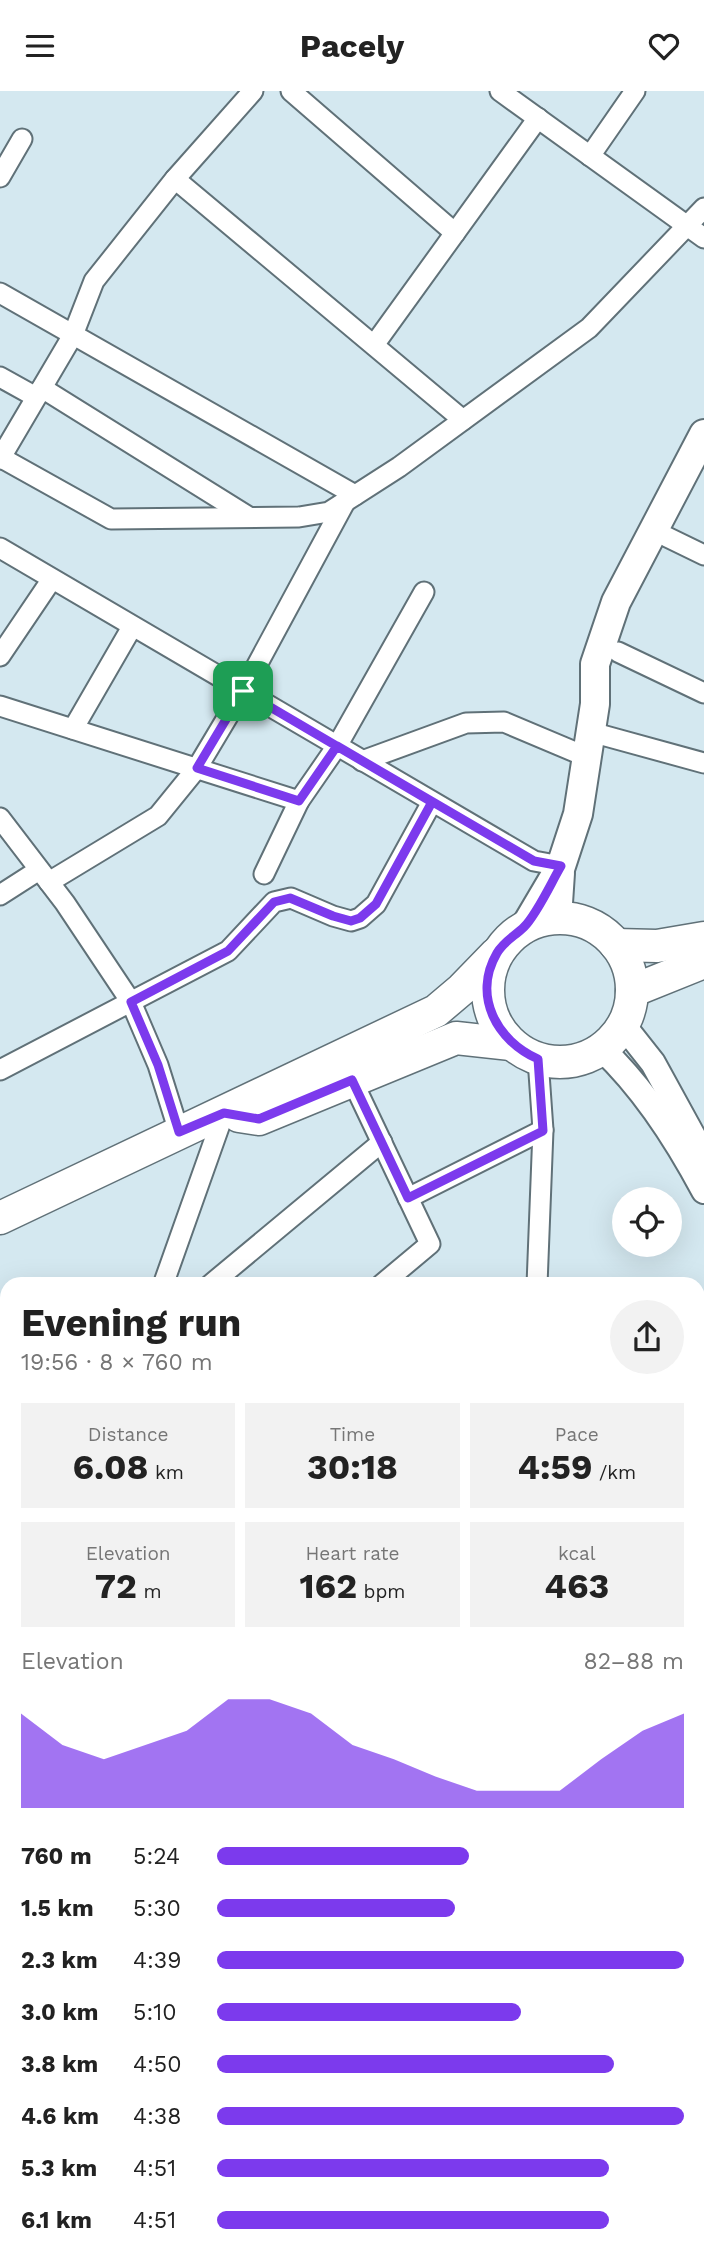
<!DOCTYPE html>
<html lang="en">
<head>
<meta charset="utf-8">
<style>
	:root { --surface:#fff; --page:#f2f2f2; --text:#222; --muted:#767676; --accent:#7c3aed }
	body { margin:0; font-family:"Work Sans",sans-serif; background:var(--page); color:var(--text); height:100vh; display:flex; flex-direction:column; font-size:26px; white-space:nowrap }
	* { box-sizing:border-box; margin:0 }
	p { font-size:23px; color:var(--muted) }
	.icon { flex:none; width:38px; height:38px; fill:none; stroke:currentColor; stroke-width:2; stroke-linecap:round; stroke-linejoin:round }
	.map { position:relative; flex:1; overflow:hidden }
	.side { position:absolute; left:0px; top:1186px; width:705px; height:989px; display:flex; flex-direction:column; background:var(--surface); border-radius:21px 21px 0 0; box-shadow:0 7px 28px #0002 }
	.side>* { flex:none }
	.controls { position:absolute; left:612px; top:1096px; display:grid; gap:14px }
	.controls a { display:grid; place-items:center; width:70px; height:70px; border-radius:50%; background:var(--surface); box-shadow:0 7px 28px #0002; font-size:35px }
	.pin { position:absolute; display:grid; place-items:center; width:60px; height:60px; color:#fff; margin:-30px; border-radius:14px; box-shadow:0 4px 10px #0006 }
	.round { display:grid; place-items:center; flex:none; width:74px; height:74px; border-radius:37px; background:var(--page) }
	.headline { display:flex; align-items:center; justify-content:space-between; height:119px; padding:0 21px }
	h1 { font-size:38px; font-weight:700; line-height:52px }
	.metrics { display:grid; grid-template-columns:repeat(3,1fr); gap:10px; height:119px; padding:7px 21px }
	.metrics div { display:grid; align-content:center; border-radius:0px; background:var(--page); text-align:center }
	.metrics b { font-size:35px; font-weight:700 }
	.metrics small { font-size:19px; font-weight:400 }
	.metrics p { font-size:19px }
	.chart { height:196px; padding:14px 21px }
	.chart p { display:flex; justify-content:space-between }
	.chart svg { width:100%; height:126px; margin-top:7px; fill:var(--accent); opacity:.7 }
	ul { padding:0 21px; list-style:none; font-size:23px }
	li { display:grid; grid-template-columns:112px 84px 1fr; align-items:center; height:52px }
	li i { height:18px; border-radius:9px; background:var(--accent) }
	header { display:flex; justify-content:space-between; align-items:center; height:91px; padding:0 21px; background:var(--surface); font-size:32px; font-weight:700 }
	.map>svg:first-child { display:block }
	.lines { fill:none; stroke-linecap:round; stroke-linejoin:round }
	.minor-casing { stroke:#607178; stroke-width:23 }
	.tertiary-casing { stroke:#607178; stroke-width:28 }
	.secondary-casing { stroke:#607178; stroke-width:32 }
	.primary-casing { stroke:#607178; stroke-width:35 }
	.minor { stroke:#fff; stroke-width:19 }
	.tertiary { stroke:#fff; stroke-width:24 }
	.secondary { stroke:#fff; stroke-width:28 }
	.primary { stroke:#fff; stroke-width:32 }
	.route-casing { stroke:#fff; stroke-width:14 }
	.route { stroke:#7c3aed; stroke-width:9 }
</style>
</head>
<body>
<header><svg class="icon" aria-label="menu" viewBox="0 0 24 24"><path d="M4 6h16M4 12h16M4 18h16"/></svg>Pacely<svg class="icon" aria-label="heart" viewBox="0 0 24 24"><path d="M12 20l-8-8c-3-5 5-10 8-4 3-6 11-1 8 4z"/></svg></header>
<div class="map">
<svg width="704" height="2175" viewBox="0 0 704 2175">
	<rect width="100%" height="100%" fill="#d4e8f0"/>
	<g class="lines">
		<g class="minor-casing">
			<g id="minor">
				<path d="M291,0L455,142"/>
				<path d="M500,0L704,147"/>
				<path d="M590,65L635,0"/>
				<path d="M0,86L22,48"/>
				<path d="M175,88L463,329"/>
				<path d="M0,202L355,404"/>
				<path d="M374,254L538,27"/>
				<path d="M0,286L36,306"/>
				<path d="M42,297L249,426"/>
				<path d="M0,366L111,428L299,426L329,421L399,376L589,237L704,117"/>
				<path d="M0,368L73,244L94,190L175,88L253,0"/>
				<path d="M667,446L704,464"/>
				<path d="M0,457L534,770L561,775"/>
				<path d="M618,561L704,602"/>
				<path d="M0,565L52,488"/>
				<path d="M0,615L299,710"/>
				<path d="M73,638L132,536"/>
				<path d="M591,641L704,672"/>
				<path d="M362,670L466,632L504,631L587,666"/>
				<path d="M0,727L65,812L131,911L158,974L179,1041"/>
				<path d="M264,783L299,710L337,655L424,501"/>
				<path d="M49,791L158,725L197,677L243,600L345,411"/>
				<path d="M0,804L39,779"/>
				<path d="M0,979L228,860L274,811L291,807L333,825L351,830L360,827L376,813L432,711"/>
				<path d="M352,989L430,1153L381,1194"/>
				<path d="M408,1107L543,1039"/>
				<path d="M163,1194L224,1022"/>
				<path d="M210,1194L382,1051"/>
				<path d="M537,1194L543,1039L538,968"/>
				<path d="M698,1298L704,1301"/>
				<path d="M698,1591H704"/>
				<path d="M0,1613L7,1616"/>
				<path d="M698,1705H704"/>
				<path d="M0,1726L7,1700"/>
				<path d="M698,1787H704"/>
				<path d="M698,1909L704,1898"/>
				<path d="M698,1966L704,1981"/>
				<path d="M0,1975L7,1978"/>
				<path d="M698,2061L704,2065"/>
				<path d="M0,2124L7,2128"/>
				<path d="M81,2168L94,2175"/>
				<path d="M368,2168L381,2175"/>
				<path d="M543,2168V2175"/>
				<path d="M661,2168L675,2175"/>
				<path d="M333,2175L336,2168"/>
				<path d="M636,2175L640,2168"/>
			</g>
		</g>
		<g class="tertiary-casing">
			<g id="tertiary">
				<path d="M623,934L653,972L704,1065"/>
				<path d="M602,958C643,997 677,1049 704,1100"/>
			</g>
		</g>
		<g class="secondary-casing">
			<g id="secondary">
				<path d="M557,827L560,782"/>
				<path d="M525,836L561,775L578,723L595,613V573L616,511L704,343"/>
			</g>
		</g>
		<g class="primary-casing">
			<g id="primary">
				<circle cx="560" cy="899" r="72"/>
				<path d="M616,854L657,855L704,847"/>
				<path d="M632,900L704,871"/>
				<path d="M239,1025L259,1028L456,947L511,953"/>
				<path d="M0,1127L436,920L462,898L496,863"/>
			</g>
		</g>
		<use href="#minor" class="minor"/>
		<use href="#tertiary" class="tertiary"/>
		<use href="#secondary" class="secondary"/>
		<use href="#primary" class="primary"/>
	</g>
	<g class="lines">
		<g class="route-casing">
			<path id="route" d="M243,600L197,677L299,710L337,655L534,770L561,775C551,792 537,823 524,836C515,845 504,850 497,862C472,905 497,950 538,968L543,1040L408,1107L352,989L259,1028L224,1022L179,1041L158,974L131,911L228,860L274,811L290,807L333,825L351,830L360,827L376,813L432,711L243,600"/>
		</g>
		<use href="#route" class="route"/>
	</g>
</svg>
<div class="controls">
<a><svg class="icon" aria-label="locate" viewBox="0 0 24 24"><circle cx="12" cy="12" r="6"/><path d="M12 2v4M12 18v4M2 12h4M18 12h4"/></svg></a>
</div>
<div class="pin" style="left:243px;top:600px;background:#1e9e55"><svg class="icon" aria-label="arrive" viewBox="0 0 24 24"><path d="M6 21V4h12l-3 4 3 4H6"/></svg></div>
<section class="side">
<div class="headline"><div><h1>Evening run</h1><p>19:56 · 8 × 760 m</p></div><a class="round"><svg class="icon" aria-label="share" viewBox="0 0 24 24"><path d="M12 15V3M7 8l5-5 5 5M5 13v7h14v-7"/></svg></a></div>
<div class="metrics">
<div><p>Distance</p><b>6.08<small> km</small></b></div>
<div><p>Time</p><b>30:18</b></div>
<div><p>Pace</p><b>4:59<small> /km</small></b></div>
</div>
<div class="metrics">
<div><p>Elevation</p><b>72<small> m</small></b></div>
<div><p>Heart rate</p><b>162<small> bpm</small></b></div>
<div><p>kcal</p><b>463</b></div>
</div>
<div class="chart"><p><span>Elevation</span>82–88 m</p>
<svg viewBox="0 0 160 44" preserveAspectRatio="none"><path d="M0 44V11L10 22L20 27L30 22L40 17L50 6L60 6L70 11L80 22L90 27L100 33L110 38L120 38L130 38L140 27L150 17L160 11V44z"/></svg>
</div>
<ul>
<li><b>760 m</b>5:24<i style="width:54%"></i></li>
<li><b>1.5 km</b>5:30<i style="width:51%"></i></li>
<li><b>2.3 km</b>4:39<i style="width:100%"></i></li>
<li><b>3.0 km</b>5:10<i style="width:65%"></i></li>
<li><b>3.8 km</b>4:50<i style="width:85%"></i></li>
<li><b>4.6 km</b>4:38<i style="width:100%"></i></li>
<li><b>5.3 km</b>4:51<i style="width:84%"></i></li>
<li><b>6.1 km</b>4:51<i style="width:84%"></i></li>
</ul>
</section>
</div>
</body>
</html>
